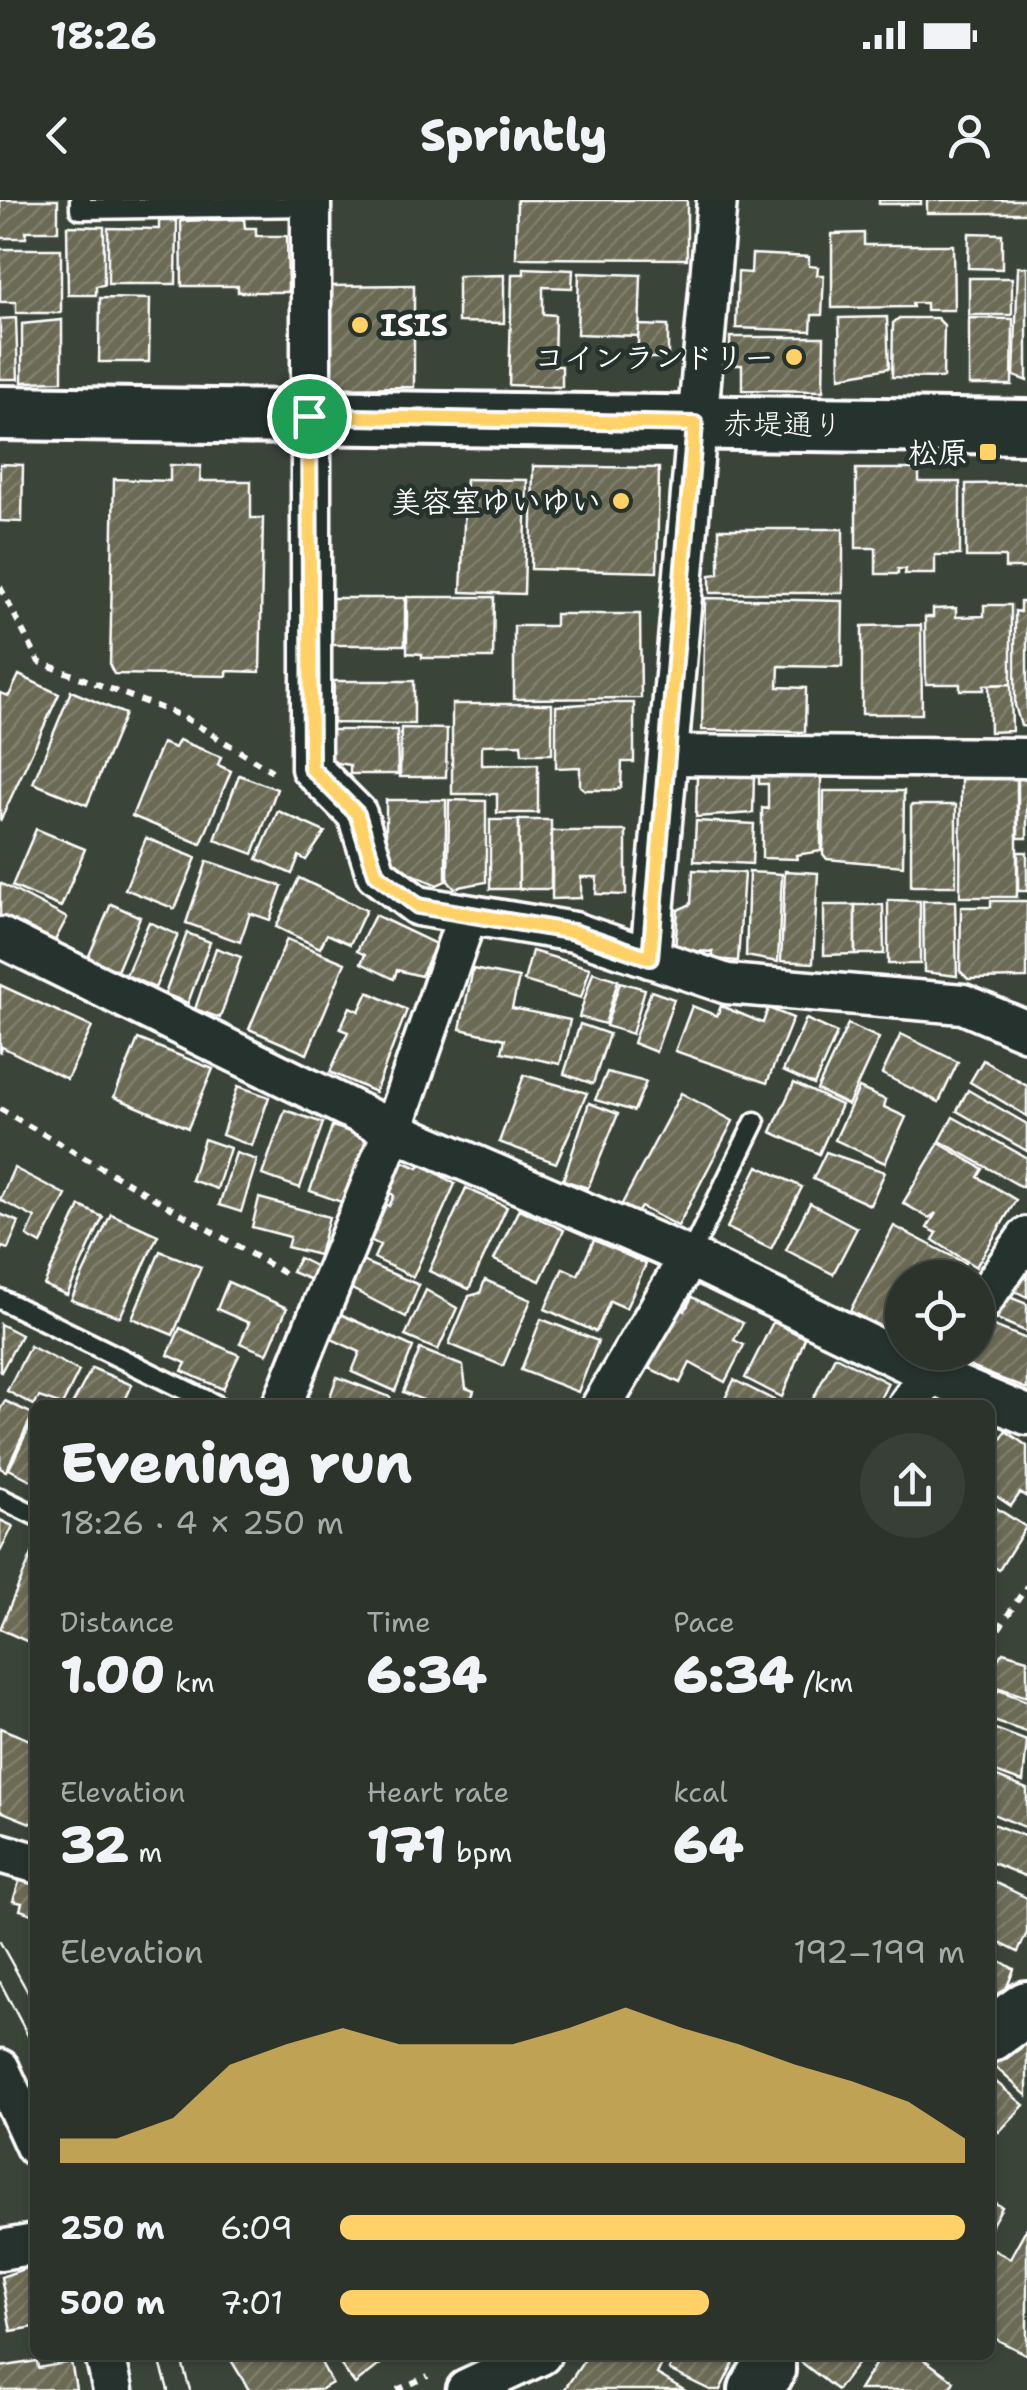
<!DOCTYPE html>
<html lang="en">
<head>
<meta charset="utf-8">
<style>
	:root { --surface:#2c332b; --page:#383f37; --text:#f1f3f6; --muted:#a6aaa9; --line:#484e47; --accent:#ffd166 }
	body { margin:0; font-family:"Shantell Sans","Klee One",sans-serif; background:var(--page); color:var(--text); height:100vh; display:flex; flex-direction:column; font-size:38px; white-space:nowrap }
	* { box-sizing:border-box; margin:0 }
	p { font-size:32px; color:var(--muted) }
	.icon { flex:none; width:55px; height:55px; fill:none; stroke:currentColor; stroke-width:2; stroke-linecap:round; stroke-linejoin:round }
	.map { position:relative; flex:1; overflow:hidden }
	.panel { position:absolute; left:30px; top:1200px; width:965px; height:960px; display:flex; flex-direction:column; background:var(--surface); border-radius:15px; box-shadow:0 2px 8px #0004,0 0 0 2px var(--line) }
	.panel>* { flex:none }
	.tools { position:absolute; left:885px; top:1060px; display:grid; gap:20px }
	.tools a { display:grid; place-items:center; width:110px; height:110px; border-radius:50%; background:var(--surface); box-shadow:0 2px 8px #0004,0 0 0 2px var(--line); font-size:50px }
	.pin { position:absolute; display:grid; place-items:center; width:85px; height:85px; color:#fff; margin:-42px; border:5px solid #fff; border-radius:50%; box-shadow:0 2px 10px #0007 }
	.round { display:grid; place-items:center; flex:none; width:105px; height:105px; border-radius:52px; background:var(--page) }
	.overview { display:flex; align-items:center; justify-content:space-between; height:170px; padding:0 30px }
	h1 { font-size:55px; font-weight:800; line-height:75px }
	.stats { display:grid; grid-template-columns:repeat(3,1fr); gap:15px; height:170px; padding:10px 30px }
	.stats div { display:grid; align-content:center }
	.stats b { font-size:50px; font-weight:800 }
	.stats small { font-size:28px; font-weight:400 }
	.stats p { font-size:28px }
	.chart { height:280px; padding:20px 30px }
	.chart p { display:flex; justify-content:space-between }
	.chart svg { width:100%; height:180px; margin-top:10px; fill:var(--accent); opacity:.7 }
	ul { padding:0 30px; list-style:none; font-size:32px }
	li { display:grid; grid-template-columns:160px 120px 1fr; align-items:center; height:75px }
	li i { height:25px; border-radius:12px; background:var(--accent) }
	.status { display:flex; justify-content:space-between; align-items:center; height:70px; padding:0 50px; background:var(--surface); direction:ltr }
	.status svg { height:28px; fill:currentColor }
	header { display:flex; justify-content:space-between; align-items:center; height:130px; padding:0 30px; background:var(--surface); font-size:45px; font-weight:800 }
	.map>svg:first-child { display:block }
	.building { fill:url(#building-hatch); stroke:#fff; stroke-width:2.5 }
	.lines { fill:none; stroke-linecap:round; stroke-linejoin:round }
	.lane-casing { stroke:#fff; stroke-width:25 }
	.street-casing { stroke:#fff; stroke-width:45 }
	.secondary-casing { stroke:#fff; stroke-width:60 }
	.path { stroke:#fff; stroke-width:6; stroke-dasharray:8 8; stroke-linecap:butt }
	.lane { stroke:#26332d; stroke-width:18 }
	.street { stroke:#26332d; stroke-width:38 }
	.secondary { stroke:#26332d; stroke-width:52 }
	.tram { stroke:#fff; stroke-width:2.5 }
	.route-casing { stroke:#fff; stroke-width:20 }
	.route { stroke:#ffd166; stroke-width:12 }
	.poi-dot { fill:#ffd166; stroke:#26332d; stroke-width:4 }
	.labels { text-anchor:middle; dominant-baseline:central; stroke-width:9; stroke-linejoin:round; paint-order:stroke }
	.poi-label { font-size:30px; font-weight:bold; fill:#fff; stroke:#26332d; text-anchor:end }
	.street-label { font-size:30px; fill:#fff; stroke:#26332d }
</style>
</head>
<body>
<div class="status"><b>18:26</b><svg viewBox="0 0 49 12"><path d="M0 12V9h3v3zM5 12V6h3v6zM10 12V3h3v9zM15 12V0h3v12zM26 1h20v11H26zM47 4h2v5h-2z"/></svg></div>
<header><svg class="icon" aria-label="back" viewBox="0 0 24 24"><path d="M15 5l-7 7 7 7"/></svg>Sprintly<svg class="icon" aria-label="person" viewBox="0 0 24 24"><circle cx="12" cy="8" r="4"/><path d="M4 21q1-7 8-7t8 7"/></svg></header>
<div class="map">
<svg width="1027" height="2190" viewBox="0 0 1027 2190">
	<defs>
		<pattern id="building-hatch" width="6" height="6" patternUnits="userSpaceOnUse" patternTransform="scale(2.5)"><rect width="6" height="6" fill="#6b6a55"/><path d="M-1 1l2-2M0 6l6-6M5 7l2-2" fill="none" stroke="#81806e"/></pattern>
	</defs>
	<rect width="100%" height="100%" fill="#3b4439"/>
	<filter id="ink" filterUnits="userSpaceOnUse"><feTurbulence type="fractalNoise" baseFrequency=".01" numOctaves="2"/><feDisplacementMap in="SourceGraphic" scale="20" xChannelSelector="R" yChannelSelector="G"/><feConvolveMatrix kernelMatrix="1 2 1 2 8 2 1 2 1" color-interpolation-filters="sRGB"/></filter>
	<g filter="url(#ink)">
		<g class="building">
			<path d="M0,0H58V31H26V38H1Z"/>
			<path d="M517,0H687V59L516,58Z"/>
			<rect x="879" y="0" width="42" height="4"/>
			<rect x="927" y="0" width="100" height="13"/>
			<path d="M244,19L245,28H256V36H287L288,92H238V86H182L181,21Z"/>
			<path d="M159,21H177L176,84H108V28L159,29Z"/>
			<path d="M67,26L104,27V85L96,86V95H68Z"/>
			<path d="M864,33V45H953L954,110H926V103H912L913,107L832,108V34Z"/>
			<path d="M969,33L1002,34V69L968,68Z"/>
			<path d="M0,49H61V113H16V102H0Z"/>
			<path d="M752,54L809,57V66L818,67L817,75H824L822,115H812L811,131L736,128L738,72L751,73Z"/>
			<path d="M1018,67H1027V181L1014,176Z"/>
			<path d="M524,68L573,70L572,88L543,87V114L555,115L554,166H562V187L509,185L512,74H524Z"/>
			<path d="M579,73L641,75L639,136L577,134Z"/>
			<path d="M504,75V123L458,122V76Z"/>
			<rect x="969" y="78" width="43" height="37"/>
			<path d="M414,85V187L325,188V86Z"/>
			<path d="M100,98L150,99L149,162H99Z"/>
			<path d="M887,117L889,168L840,177L839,118Z"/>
			<path d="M16,118L18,179H0V119Z"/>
			<path d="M899,118H937L944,125L943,178L892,177L893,123Z"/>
			<path d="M969,118L1013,119L1012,185H969Z"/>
			<path d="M62,120V181L22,182V124Z"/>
			<path d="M639,125L668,126V158H637Z"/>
			<path d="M730,137H824L823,191L742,190V165H730Z"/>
			<path d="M0,264L23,265L22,322L0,321Z"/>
			<path d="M170,265L201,266L200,281H251V318H263L260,472L227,471V476L114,474L110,466L114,279L170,281Z"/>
			<path d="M533,266L659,268L657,372L531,369Z"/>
			<path d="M856,269H919V282H960V355H935V374H905L906,369H898V374H876V348H856Z"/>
			<path d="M466,279L527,280L524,394L461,392Z"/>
			<path d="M1027,283V368H1005V357H966V284Z"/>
			<path d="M719,329H843V393H710V375L719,374Z"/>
			<path d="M407,397H494L493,458H422V454L407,453Z"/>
			<rect x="331" y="398" width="74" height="47"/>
			<path d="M705,398L843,401L842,467L779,466L778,487L806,488L805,532L702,530Z"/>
			<path d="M1020,402H1027V527L1021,526L1015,505V411L1020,412Z"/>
			<path d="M984,405H1011V484L984,485V490H960V484H926L925,417H933V409L956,408V417L984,416Z"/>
			<path d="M555,414H640L641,498L514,499V426H555Z"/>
			<path d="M921,425L922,514H862V426Z"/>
			<path d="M19,475L59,494L0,621V493L9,496Z"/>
			<path d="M334,481H414V524L333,523Z"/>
			<path d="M1011,484L1012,531L990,532L989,485Z"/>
			<path d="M71,491L125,514L87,605L33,583Z"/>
			<path d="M598,503H634V562H622L621,587L616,590H585L580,586V567L556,568V506Z"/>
			<path d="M452,504H552V554H522L521,544L482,545V565L538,564V613H497V594H452Z"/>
			<path d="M401,528L447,529L446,577H400Z"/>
			<path d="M331,530H397L398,574H350V565L331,562Z"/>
			<path d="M179,540L221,557L218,565L231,571L201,644L132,616L162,543L175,548Z"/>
			<path d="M703,574L754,576L753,613L696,617L697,577Z"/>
			<path d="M759,574H821V651L796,655L797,659L762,658V608L768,609V584H759Z"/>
			<rect x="1018" y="574" width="9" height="64"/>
			<path d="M239,575L277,589L253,654L215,640Z"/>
			<path d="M961,579H1017V697H960Z"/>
			<path d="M824,591H904L903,666L827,659L823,654Z"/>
			<path d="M386,600H446V681L437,685L386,663Z"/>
			<path d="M449,600L486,601V682L454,688L448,681Z"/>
			<rect x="911" y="605" width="45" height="81"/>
			<path d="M278,611L325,632L306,660L299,656L292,674L257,659Z"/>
			<rect x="490" y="620" width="29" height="69"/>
			<rect x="519" y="620" width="32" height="69"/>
			<path d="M696,621L754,624L752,664L694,661Z"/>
			<path d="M36,629L85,649L61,707L12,686Z"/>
			<path d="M552,631H626V695L596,694L597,677H581V698L552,699Z"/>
			<path d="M146,638L196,658L175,709L125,689Z"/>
			<rect x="1018" y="652" width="9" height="39"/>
			<path d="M207,661L282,686L270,720L250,713L240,742L186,723Z"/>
			<path d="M693,670L744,673L738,761L713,759V752L675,750L678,710L691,704Z"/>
			<path d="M785,671L818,673L813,763L781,761Z"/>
			<path d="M749,672L782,674L778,762L746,756Z"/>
			<path d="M299,678L366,710L350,744L327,734L320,748L276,727Z"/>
			<path d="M0,683L67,718L53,744L0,716Z"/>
			<path d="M888,700L920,701V764H888Z"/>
			<path d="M923,701H955L957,776L924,772Z"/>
			<path d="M991,701H1027V778L968,779L960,771L961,707H991Z"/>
			<path d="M111,704L140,717L117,771L88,758Z"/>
			<path d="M824,705H855V754L824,755Z"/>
			<path d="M855,705H883L884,754H855Z"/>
			<path d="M375,715L436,744L421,776L397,770L394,779L361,763L365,755L357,751Z"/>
			<path d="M149,722L178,735L155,788L126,775Z"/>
			<path d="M187,733L210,742L188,803L165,794Z"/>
			<path d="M287,739L345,763L307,854L249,829Z"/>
			<path d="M216,748L241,757L220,818L195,809Z"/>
			<path d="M532,751L590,768L581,798L524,781Z"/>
			<path d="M473,769L519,778L512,808L570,820L560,864L502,852L505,839L460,829Z"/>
			<path d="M593,772L618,780L605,824L579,817Z"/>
			<path d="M620,782L645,789L632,834L606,826Z"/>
			<path d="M0,785L92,827L67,879L2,847L0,853Z"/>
			<path d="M651,791L674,799L656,852L633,843Z"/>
			<path d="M368,792L407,810L375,892L330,872L348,832L340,829L350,807L359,811Z"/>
			<path d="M692,806L717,816L721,806L763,823L768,808L793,818L767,883L675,851Z"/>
			<path d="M806,819L837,833L814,885L783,871Z"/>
			<path d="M580,824L609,834L593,884L564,874Z"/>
			<path d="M848,824L879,838L848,905L817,890Z"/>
			<path d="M901,834L958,862L939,902L882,874Z"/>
			<path d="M138,839L213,869L188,928L114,897Z"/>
			<path d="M983,860L1027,886V916L970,882Z"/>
			<path d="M607,872L646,882L634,911L595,900Z"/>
			<path d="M524,875L587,893L556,963L499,942Z"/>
			<path d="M794,883L841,905L819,954L771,932Z"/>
			<path d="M238,886L269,897L252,946L222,935Z"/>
			<path d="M859,888L886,900L884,907L906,917L885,963L835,940Z"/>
			<path d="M968,890L1027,924V951L957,911Z"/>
			<path d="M681,893L733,921L678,1026L641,1007L637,1013L622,1004Z"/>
			<path d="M589,903L618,914L588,988L563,980Z"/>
			<path d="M285,910L323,923L300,988L262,975Z"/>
			<path d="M953,917L1027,958L1022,987L940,941Z"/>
			<path d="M332,926L367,937L344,1003L310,991Z"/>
			<path d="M204,939L230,948L217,989L191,980Z"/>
			<path d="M939,943L983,969L978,977L1016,1000L976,1067L933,1040L937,1033L927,1028L936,1013L929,1018L903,1003Z"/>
			<path d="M826,952L885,972L870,1005L813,979Z"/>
			<path d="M236,953L257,960L241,1012L219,1005Z"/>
			<path d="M395,958L418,968L420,963L455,984L413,1077L374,1058L380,1045L368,1039L383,1003L389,1006L394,996L383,984Z"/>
			<path d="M758,966L802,987L771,1049L727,1028Z"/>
			<path d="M14,968L66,995L41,1044L27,1036L35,1018L0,1000Z"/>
			<path d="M466,988L507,1007L469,1089L429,1071Z"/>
			<path d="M259,998L329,1017L319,1055L287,1047L290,1037L252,1027Z"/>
			<path d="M810,1003L857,1028L833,1074L786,1050Z"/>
			<path d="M80,1006L103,1017L67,1095L44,1085Z"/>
			<path d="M519,1009L564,1030L540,1081L494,1060Z"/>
			<path d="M0,1014L19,1022L8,1049L2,1047L0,1052Z"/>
			<path d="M111,1014L158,1035L120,1117L71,1100Z"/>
			<path d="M894,1026L965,1063L957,1078H902V1139L850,1111Z"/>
			<path d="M594,1040L646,1064L626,1108L610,1101L596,1132L545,1109L563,1068L578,1075Z"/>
			<path d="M160,1051L201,1067L173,1135L132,1118Z"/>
			<path d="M299,1058L317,1067L311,1080L292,1072Z"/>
			<path d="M362,1061L419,1085L406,1117L350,1088Z"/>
			<path d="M1027,1066V1097L1015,1091Z"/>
			<path d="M485,1080L531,1100L503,1166L449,1144L469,1096L480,1093Z"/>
			<path d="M228,1082L287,1108L267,1154L240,1143L249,1123L217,1109Z"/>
			<path d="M426,1090L457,1108L438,1150L405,1136Z"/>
			<path d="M1007,1096L1027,1104V1132L997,1119Z"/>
			<path d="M692,1097L743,1123L734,1140L744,1145L725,1182L690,1163L680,1183L649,1168L680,1108L685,1111Z"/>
			<path d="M338,1113L413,1147L395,1191L352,1172L360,1152L327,1137Z"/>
			<path d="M541,1119L598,1141L578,1192L521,1170Z"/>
			<path d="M773,1122L805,1138L782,1197L745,1178Z"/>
			<path d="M984,1122L1027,1139V1189L966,1165L971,1152H978Z"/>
			<path d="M0,1124L21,1135L1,1172L0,1171Z"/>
			<path d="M180,1128L239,1155L223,1189L182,1171L186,1163L168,1155Z"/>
			<path d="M30,1146L79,1171L62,1205L39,1197L34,1205L7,1191Z"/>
			<path d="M420,1149L463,1166L466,1188L474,1191L469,1205H435L403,1192Z"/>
			<path d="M835,1156L888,1183L877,1205H819L812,1201Z"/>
			<path d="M92,1168L132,1185L123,1205H72Z"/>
			<path d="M337,1177L390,1197L392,1205H327Z"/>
			<path d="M734,1180L784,1205H722Z"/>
			<path d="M5,1201L33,1214L6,1271L0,1268V1210Z"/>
			<path d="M35,1215V1282L9,1269Z"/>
			<path d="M1006,1231L1027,1246V1297L1020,1293L1011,1306L990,1292V1235L1000,1241Z"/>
			<path d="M990,1304L1026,1327L999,1370L990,1364Z"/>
			<path d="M0,1320L13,1326L0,1352Z"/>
			<path d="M35,1347V1445L0,1429Z"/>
			<path d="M1003,1452L1027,1459V1497L990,1485V1470Z"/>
			<path d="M999,1490L1027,1501V1532L990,1520V1500Z"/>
			<path d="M990,1527L1027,1541L1023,1582L990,1570Z"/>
			<path d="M0,1528L35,1542V1625L0,1611Z"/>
			<path d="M990,1574L1027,1589V1628L990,1613Z"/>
			<path d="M990,1623L1027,1637V1677L990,1662Z"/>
			<path d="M20,1679L35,1684V1715L20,1710L22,1703L13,1701Z"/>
			<path d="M990,1680L1027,1698V1733L1018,1752L990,1738Z"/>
			<path d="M990,1755L1014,1769L1004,1795L990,1802Z"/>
			<path d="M1020,1840L1027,1842V1896L990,1862Z"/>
			<path d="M990,1877L1024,1905L999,1932L990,1923Z"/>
			<path d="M990,2000L1002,2007L990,2028Z"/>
			<path d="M1027,2027V2155L990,2136V2047L1010,2058Z"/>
			<path d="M32,2066L35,2127L11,2131L1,2077Z"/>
			<path d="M228,2155H317L332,2183L320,2190H249Z"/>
			<path d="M333,2155H392L355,2184Z"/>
			<path d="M588,2155H666L657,2174L684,2190H564Z"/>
			<path d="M675,2155H720L734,2162L720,2190H710L669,2170Z"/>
			<path d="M792,2155H864L837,2190Z"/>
			<path d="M881,2155H918L954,2181L950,2190H859Z"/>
			<path d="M37,2161L38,2168L71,2162L76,2189L0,2190V2167Z"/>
		</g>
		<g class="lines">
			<g class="lane-casing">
				<g id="lane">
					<path d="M80,0V9L311,6"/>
					<path d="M689,1057L755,922"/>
					<path d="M0,1099L216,1205"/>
					<path d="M0,1298L35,1315"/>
				</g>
			</g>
			<g class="street-casing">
				<g id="street">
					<path d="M311,0V568L357,614L376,674L418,706L574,732L727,784L963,804L1027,831"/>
					<path d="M670,555L1027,558"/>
					<path d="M0,737L393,930L689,1057L930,1174L1027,1215"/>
					<path d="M650,758L717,0"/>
					<path d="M978,1107L1027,1037"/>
					<path d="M282,1205L393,930L467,716"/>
					<path d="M602,1205L689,1057"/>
					<path d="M908,1205L944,1154"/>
					<path d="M0,1653L35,1663"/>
					<path d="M0,1869L35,1946"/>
					<path d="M0,2050L35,2044"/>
					<path d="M105,2155L113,2190"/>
					<path d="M466,2190L541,2155"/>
				</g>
			</g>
			<g class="secondary-casing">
				<g id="secondary">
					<path d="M0,213L1027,227"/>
					<path d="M990,1835L1027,1808"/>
					<path d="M756,2190L768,2170V2155"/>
				</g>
			</g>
			<g class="path">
				<path d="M0,387L39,462L182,516L272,571"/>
				<path d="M0,909L289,1076"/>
				<path d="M990,1442L1027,1386"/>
				<path d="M397,2190L428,2176"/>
			</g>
			<use href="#lane" class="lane"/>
			<use href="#street" class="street"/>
			<use href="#secondary" class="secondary"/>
			<g class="tram">
				<path d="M0,1742L35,1805"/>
				<path d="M0,1782L35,1849"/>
				<path d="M158,2155L168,2190"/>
				<path d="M180,2155L190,2190"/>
			</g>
		</g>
	</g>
	<g class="lines" filter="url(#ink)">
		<g class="route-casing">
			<path id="route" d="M309,216L695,224L650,758L574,732L418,706L376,674L357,614L311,568Z"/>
		</g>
		<use href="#route" class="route"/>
	</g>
	<g class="poi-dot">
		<circle cx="360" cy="125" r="10"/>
		<circle cx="794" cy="157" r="10"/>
		<rect x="978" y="242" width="20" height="20" rx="5"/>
		<circle cx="621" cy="301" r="10"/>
	</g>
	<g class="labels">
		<g class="poi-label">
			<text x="380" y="125" text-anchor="start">ISIS</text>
			<text x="774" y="157">コインランドリー</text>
			<text x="968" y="252">松原</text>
			<text x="601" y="301">美容室ゆいゆい</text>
		</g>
		<g class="street-label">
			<text transform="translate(783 224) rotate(1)">赤堤通り</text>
		</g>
	</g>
</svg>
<div class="tools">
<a><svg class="icon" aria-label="locate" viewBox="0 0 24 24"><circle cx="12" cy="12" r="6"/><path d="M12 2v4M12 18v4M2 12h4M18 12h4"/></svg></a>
</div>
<div class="pin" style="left:309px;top:216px;background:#1e9e55"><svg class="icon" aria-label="arrive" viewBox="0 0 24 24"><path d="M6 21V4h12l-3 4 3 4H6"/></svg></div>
<section class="panel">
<div class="overview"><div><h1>Evening run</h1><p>18:26 · 4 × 250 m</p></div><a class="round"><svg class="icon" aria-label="share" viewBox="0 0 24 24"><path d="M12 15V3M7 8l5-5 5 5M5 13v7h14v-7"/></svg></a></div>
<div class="stats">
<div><p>Distance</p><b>1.00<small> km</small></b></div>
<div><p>Time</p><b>6:34</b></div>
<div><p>Pace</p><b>6:34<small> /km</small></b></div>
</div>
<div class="stats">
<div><p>Elevation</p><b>32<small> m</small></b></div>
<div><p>Heart rate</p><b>171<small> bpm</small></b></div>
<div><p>kcal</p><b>64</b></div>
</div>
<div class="chart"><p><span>Elevation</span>192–199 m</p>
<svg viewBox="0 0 160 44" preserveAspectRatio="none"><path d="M0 44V38L10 38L20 33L30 20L40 15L50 11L60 15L70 15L80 15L90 11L100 6L110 11L120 15L130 20L140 24L150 29L160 38V44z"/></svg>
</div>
<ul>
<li><b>250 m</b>6:09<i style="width:100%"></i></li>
<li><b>500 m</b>7:01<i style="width:59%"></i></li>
</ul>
</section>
</div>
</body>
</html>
